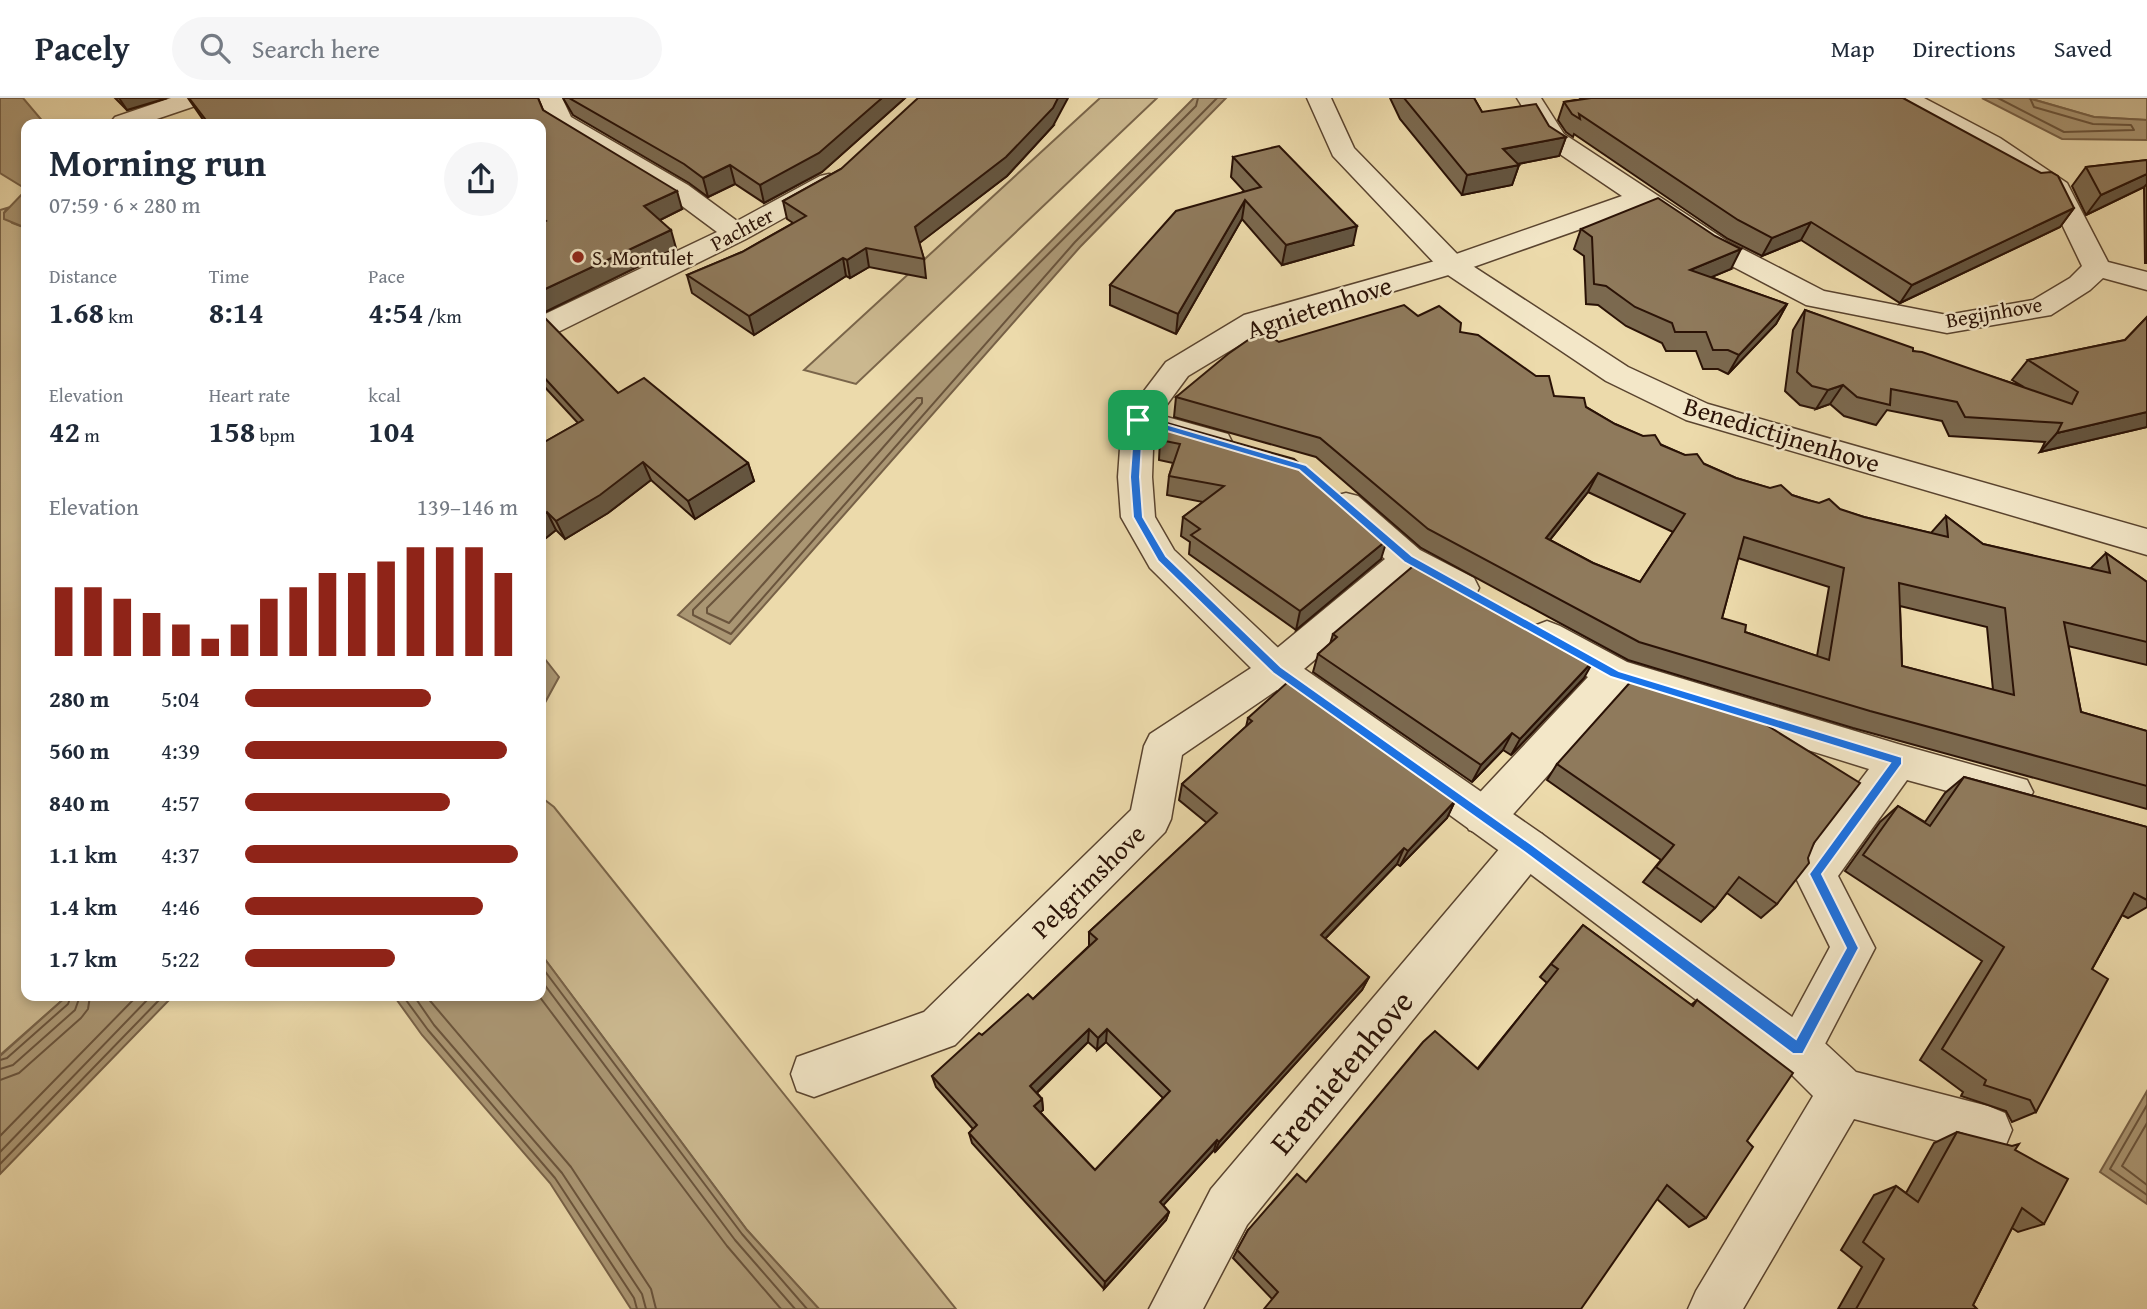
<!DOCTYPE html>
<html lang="en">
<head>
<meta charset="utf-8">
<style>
	:root { --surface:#fff; --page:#f6f6f7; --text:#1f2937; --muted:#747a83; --line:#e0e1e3; --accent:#8f2418 }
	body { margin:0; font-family:"Gentium Book Plus",serif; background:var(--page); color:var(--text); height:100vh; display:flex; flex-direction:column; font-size:26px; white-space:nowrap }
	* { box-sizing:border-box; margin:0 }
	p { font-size:23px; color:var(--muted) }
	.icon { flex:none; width:38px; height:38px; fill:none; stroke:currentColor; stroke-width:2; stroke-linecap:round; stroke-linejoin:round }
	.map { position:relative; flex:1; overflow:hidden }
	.panel { position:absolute; left:21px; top:21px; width:525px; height:882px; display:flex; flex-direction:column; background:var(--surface); border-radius:14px; box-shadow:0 4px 10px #0003 }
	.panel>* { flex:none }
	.pin { position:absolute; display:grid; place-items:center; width:60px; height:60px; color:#fff; margin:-30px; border-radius:14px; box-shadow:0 4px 10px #0006 }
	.round { display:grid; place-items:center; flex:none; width:74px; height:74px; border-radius:37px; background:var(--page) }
	.summary { display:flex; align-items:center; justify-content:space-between; height:119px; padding:0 28px }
	h1 { font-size:38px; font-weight:800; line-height:52px }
	.metrics { display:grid; grid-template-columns:repeat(3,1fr); gap:10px; height:119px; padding:7px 28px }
	.metrics div { display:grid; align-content:center }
	.metrics b { font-size:30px; font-weight:800 }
	.metrics small { font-size:19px; font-weight:400 }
	.metrics p { font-size:19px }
	.chart { height:196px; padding:14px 28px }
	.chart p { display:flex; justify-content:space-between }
	.chart svg { width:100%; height:126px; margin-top:7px; stroke:var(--accent); stroke-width:6 }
	ul { padding:0 28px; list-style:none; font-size:23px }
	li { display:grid; grid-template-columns:112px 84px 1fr; align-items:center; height:52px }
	li i { height:18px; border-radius:9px; background:var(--accent) }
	header { display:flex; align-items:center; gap:42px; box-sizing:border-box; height:98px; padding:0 35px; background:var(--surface); border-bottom:2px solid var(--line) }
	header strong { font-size:33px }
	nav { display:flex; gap:38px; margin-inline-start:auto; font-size:24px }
	.search { width:490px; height:63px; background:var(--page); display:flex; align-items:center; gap:18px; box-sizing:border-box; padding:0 24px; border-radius:38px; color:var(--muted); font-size:26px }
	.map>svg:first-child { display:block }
	.green { fill:#cbb88f; stroke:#7a654a; stroke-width:2 }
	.water { fill:#aa9673; stroke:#776147; stroke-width:2 }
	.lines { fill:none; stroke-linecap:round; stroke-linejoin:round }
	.shore { stroke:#6a543c; stroke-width:2 }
	.pedestrian-casing { stroke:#5a442f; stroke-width:3 }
	.minor-casing { stroke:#5a442f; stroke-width:3 }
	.tertiary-casing { stroke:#5a442f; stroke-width:3 }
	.pedestrian { fill:#f3e7c8; fill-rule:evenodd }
	.minor { fill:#f3e7c8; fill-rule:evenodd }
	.tertiary { fill:#f3e7c8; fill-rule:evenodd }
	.wall { fill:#7b694f; stroke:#2a1206; stroke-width:2; fill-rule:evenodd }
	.shaded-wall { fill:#645540; stroke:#2a1206; stroke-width:2 }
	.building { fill:#8f7a5c; stroke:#2a1206; stroke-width:2; fill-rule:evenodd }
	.route { fill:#1a73e8; stroke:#fff; stroke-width:2; fill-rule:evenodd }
	.poi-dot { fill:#8f2418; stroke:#f3e7c8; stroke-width:2.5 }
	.labels { text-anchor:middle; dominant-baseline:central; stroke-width:5; stroke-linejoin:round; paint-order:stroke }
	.far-street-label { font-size:21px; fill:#2a1206; stroke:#f3e7c8 }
	.far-poi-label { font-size:21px; fill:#2a1206; stroke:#f3e7c8; text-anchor:start }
	.street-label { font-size:26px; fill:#2a1206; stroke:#f3e7c8 }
	.near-street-label { font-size:32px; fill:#2a1206; stroke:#f3e7c8 }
</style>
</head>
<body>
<header>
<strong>Pacely</strong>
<div class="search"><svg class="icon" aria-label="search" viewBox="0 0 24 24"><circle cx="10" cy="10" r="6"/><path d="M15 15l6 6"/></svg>Search here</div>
<nav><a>Map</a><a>Directions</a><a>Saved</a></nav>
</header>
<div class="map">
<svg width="2147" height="1211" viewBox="0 0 2147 1211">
	<rect width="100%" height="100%" fill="#ecdaab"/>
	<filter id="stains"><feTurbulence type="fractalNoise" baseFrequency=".00286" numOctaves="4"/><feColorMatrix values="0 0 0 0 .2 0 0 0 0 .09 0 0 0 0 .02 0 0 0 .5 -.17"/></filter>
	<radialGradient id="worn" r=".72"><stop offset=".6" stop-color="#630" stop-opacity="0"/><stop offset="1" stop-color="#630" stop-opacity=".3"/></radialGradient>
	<g class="green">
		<path d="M1100,0H1157L856,286L804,272Z"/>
		<path d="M2028,0H2147V22L2094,19Z"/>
		<path d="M7,110L4,115L12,125L26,130V898H67L0,957V112Z"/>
		<path d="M541,699L554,709L956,1211H819L747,1132L541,856Z"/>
	</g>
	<g class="water">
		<path d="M0,0H23L45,26H26V91L0,75Z"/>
		<path d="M1194,0H1226L1080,149L730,546L678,517Z"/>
		<path d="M1982,0H2028L2094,19L2147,22V42L2062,41Z"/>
		<path d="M26,92V130L4,121V115Z"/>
		<path d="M541,556L559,579L541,612Z"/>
		<path d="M541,856L747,1132L819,1211H631L550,1085L422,937L394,898H541Z"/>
		<path d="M67,898H173L0,1076V958Z"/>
		<path d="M2147,993V1106L2100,1074Z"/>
	</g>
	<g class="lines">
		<g class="shore">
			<path d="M1198,0L1196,8L693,512V517L731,536L1075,144L1217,0"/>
			<path d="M1998,0L2064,34L2134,32L2131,27L2093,26L2034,9L2030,0"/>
			<path d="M917,300H922V305L729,525L707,515V510Z"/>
			<path d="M541,868L742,1136L807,1211"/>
			<path d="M541,882L735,1142L795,1211"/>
			<path d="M403,898L428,932L555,1080L634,1200L637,1211"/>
			<path d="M414,898L434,927L562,1075L642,1196L646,1211"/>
			<path d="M426,898L571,1069L651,1191L656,1211"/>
			<path d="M539,898L727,1148L781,1211"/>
			<path d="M0,962L7,960L68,906L71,898"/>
			<path d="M0,971L13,967L75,912L80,898"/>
			<path d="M0,982L19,975L81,920L88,911L90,898"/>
			<path d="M2147,1007L2110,1071L2147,1097"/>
			<path d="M2147,1025L2122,1068L2147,1087"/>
			<path d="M0,1038L137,898"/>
			<path d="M0,1054L151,898"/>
			<path d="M0,1066L163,898"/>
		</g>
		<g class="pedestrian-casing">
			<g id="pedestrian">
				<path d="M1138,311L1228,336L1232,344L1228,352L1216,355L1127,330L1122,322L1127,314Z"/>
				<path d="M1346,395L1358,398L1420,452L1474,480L1479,490L1474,500L1461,504L1411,479L1290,583L1277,587L1264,583L1258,572L1264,561L1385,461L1334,416L1329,407L1334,398Z"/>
				<path d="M1547,523L1560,528L1627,564L1898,646L2027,682L2033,694L2027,706L2013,711L1907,682L1838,778L1875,850L1814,967L1798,974L1782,967L1775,951L1830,849L1794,776L1800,762L1869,671L1622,594L1499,732L1484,737L1469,732L1463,719L1469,706L1588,579L1534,548L1529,538L1534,528Z"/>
				<path d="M1527,730L1542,736L1548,749L1542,762L1247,1127L1203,1211H1149L1211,1091L1512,736Z"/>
			</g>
		</g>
		<g class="minor-casing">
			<g id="minor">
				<path d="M171,0H207L204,5L142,26H113L111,24L115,19Z"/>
				<path d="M538,0H562L571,19L688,87L737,123L820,78L829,76L838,78L842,84L838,90L746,141L552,237L541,239V218L717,134L670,99L551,28Z"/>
				<path d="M1517,0H1541L1564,36L1727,143L1824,193L1947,217L2033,202L2070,180L2082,168L2047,95L1982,50L1896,5L1893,0H1924L2000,40L2067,85L2108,164L2147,174V192L2103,180L2090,192L2051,217L1947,235L1806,207L1707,155L1640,110L1462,173L1266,231L1188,278L1154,324L1152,379L1155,419L1174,452L1290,561L1542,736L1814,935L1856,974L1988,1008L2005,1015L2012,1032L2005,1049L1988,1056L1854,1021L1743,1211H1688L1696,1193L1813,998L1782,967L1512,762L1277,592L1182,657L1171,721L1165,734L955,947L814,999L797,993L791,976L797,959L924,914L1131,712L1144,648L1150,636L1251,570L1150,470L1121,419L1118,379L1122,322L1166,264L1244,217L1442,161L1622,98L1545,46Z"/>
			</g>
		</g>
		<g class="tertiary-casing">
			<path id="tertiary" d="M1307,0H1331L1354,50L1462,161L1628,269L1708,306L2147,431V457L1686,322L1606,283L1442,173L1333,58Z"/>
		</g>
		<use href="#pedestrian" class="pedestrian"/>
		<use href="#minor" class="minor"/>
		<use href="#tertiary" class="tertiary"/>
	</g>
	<g class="wall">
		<path d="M115,0H167L127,12Z"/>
		<path d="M188,0H538L543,12L682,111L660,122L676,150L541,216V26H206Z"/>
		<path d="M563,0H905L822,74L764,105L735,86L708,99L689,85L573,17Z"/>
		<path d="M1390,0H1474L1482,14L1566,39L1559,58L1518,66L1519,67L1512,87L1462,97L1400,21Z"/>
		<path d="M1580,0H1903L2074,110L2060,129L1900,205L1801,142L1762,158L1728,141L1574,36L1573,39L1566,34L1558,22L1564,4L1581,1Z"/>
		<path d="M1053,28L1007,78L919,145L924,161L926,180L869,169L850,180L846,178L754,237L692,195L687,177L742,154L793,125L787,121L783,103L841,71Z"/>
		<path d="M1233,59L1353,147L1282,167L1242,121L1176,236L1110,207V187L1244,93L1231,79Z"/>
		<path d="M2147,62V165H2145L2144,89L2086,117L2072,88L2086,69Z"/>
		<path d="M1581,131L1731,171L1711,179L1787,206L1776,226L1728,276L1718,271H1703L1696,253H1666L1662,245L1626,228L1598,207L1586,206L1584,158L1574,151Z"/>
		<path d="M1805,212L1913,253L2024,289L2012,282L2028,262L2125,242L2147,219V329L2040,354L2045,344L1949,338L1942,323L1887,312L1876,327L1844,318L1830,306L1816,311L1800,307L1785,293L1793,232Z"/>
		<path d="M1418,218L1460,234L1554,298L1586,309L1615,326L1736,380L1864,419L1931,435L1946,418L1983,446L2090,471L2106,455L2147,484V567L2068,548L2081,614L2147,633V711L1853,630L1628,562L1421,450L1316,359L1174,319L1176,299L1279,244ZM1588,394L1673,434L1640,484L1593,465L1550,442ZM1738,460L1829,489L1817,558L1745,534L1722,520ZM1900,508L1987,529L1993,592L1902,568Z"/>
		<path d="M541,220L618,295L748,365L754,383L695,421L651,382L608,415L565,441L556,432L541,444V346L578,325L541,285Z"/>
		<path d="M1167,325L1381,461L1296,532L1189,456L1190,444L1181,438L1183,419L1203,404L1167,397L1169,378L1173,365L1159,362L1160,342Z"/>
		<path d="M1333,536L1584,580L1511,657L1503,652L1472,684L1313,574L1318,556L1330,546Z"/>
		<path d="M1248,620L1455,703L1447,720L1400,768L1397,766L1325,841L1369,879L1362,892L1215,1054L1214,1052L1163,1107L1169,1114L1166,1122L1104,1191L972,1045L969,1035L973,1031L936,989L932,978L982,937L1033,901L1089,848V834L1207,725L1179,702L1182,686L1246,629ZM1088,944L1097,952L1106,944L1163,1000L1095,1072L1040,1014L1043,1012L1042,1001L1037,995Z"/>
		<path d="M1557,666L1814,745L1777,806L1761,820L1727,795L1715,810L1701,824L1643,784L1661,762L1547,682Z"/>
		<path d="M1964,679L2147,729V809L2128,820L2122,817L2092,871L2036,1014L2012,1024L2006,1013L1961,998L1963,994L1920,962L1982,863L1845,773L1880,724L1898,708L1925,724L1945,695Z"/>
		<path d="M1583,827L1691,907L1697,902L1747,1043L1706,1120L1689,1129L1657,1101L1272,1201L1233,1160L1248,1132L1306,1084L1478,970L1547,885L1540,879Z"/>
		<path d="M1957,1034L2015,1052L2044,1126L2018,1134L2012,1130L1973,1207L1977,1211H1838L1862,1169L1841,1152L1874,1097L1896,1088L1906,1095L1934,1045Z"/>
	</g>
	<g class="shaded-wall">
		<path d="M119,0H167L127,12Z"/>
		<path d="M882,0H905L822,74L764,105L760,87Z"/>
		<path d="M1058,0H1068L1053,28L1007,78L917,147L915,129Z"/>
		<path d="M1566,39L1559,58L1497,70L1503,51Z"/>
		<path d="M730,67L735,86L708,99L703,80Z"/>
		<path d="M1519,67L1512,87L1462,97L1467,77Z"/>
		<path d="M2147,76V86L2144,89L2086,117L2101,97Z"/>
		<path d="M677,93L682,111L650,127L644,108Z"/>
		<path d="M1245,102L1242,121L1176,236L1178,216Z"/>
		<path d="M2074,110L2060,129L1900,205L1912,187Z"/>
		<path d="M1811,124L1801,142L1762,158L1772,140Z"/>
		<path d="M1357,128L1353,147L1282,167L1286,147Z"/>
		<path d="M671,132L676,150L541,216V193Z"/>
		<path d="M866,150L869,169L850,180L847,162Z"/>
		<path d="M1741,151L1731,171L1681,192L1690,172Z"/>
		<path d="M843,160L846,178L754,237L749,218Z"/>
		<path d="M1787,206L1776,226L1728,276L1739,257Z"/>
		<path d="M1843,287L1830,306L1816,311L1828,292Z"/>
		<path d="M2147,314V329L2040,354L2057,335Z"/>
		<path d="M643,364L651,382L608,415L565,441L556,423Z"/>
		<path d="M748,365L754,383L695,421L688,403Z"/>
		<path d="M1598,375L1588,394L1537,458L1546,440Z"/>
		<path d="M547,414L556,432L541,444V419Z"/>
		<path d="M1387,442L1381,461L1296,532L1300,513Z"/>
		<path d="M1594,562L1584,580L1511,657L1520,641Z"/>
		<path d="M1512,635L1503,652L1472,684L1481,667Z"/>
		<path d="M1455,703L1447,720L1400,768L1408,753Z"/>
		<path d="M1404,750L1397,766L1315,851L1321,837Z"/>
		<path d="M1369,879L1362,892L1215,1054L1219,1044Z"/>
		<path d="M1089,931L1088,944L1031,1000L1030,988Z"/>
		<path d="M1107,931L1106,944L1097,952L1098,940Z"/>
		<path d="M1042,1001L1043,1012L1035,1019L1034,1008Z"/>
		<path d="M1217,1042L1214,1052L1158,1113L1160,1104Z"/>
		<path d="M1169,1114L1166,1122L1104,1191L1105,1184Z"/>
	</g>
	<g class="building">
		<path d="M189,0H538L543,12L677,93L644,108L671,132L541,193V126L546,123L541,119V26H209Z"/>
		<path d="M569,0H882L819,55L760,87L730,67L703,80L684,66Z"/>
		<path d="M918,0H1058L1053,10L1006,59L915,129L924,161L866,150L847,162L843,160L749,218L687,177L742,154L806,118L783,103L841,71Z"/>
		<path d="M1404,0H1474L1482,14L1536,6L1549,28L1566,39L1503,51L1519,67L1467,77Z"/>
		<path d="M1591,0H1903L2041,75L2051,74L2058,78L2074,110L1912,187L1811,124L1772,140L1738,122L1579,16L1580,21L1572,16L1564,4Z"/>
		<path d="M1279,48L1357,128L1286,147L1245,102L1178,216L1110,187L1176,113L1261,89L1233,59Z"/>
		<path d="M2147,62V76L2101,97L2086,69Z"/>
		<path d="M1658,100L1715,138L1741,151L1690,172L1787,206L1739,257L1728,252H1713L1706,234H1675L1672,225L1635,209L1606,188L1594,186L1592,139L1581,131Z"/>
		<path d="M1404,207L1418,218L1439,208L1461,225L1460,234L1478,237L1536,278H1549L1554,298L1584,300L1586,309L1615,326L1643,338L1655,337L1661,347L1685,357L1697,356L1704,366L1736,380L1770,390L1781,387L1792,397L1804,401L1819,405L1829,401L1840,411L1864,419L1948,439L1946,418L1983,446L2110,475L2106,455L2147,484V544L2064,524L2081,614L2147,633V688L1870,613L1639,544L1428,431L1320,340L1176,299L1228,256L1261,233L1279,244ZM1598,375L1685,416L1640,484L1593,465L1546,440ZM1744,439L1844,470L1829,562L1745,534L1746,527L1722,520ZM1899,485L2005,510L2014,597L1902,568Z"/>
		<path d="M1805,212L1913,250V253L1922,254L2072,306L2078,294L2028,262L2125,242L2147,219V314L2057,335L2062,325L1965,319L1957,304L1891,291L1890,307L1857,299L1843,287L1828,292L1812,288L1797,274Z"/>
		<path d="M544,219L618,295L644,280L748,365L688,403L643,364L600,397L556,423L547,414L541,419V346L583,322L541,276V220Z"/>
		<path d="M1167,325L1294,361L1387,442L1300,513L1191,437L1200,431L1183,419L1224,388L1169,378L1180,346L1160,342Z"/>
		<path d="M1418,464L1594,562L1520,641L1512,635L1481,667L1318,556L1337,539L1333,536Z"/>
		<path d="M1634,580L1747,615L1860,685L1814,745L1808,760L1809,765L1777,806L1739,779L1715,810L1656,769L1674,747L1557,666Z"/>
		<path d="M1289,583L1455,703L1408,753L1404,750L1321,837L1369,879L1219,1044L1217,1042L1160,1104L1169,1114L1105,1184L969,1035L977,1027L932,978L979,935L982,937L1028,896L1033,901L1097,841L1089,834L1217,715L1182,686L1252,623L1248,620ZM1089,931L1098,940L1107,931L1170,993L1095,1072L1034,1008L1042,1001L1030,988Z"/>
		<path d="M1964,679L2147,729V802L2134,795L2092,871L2108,881L2036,1014L2030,1002L1984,987L1986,982L1942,951L2004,849L1863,757L1898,708L1930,728Z"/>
		<path d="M1583,827L1693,908L1697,902L1793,975L1747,1043L1753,1049L1706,1120L1667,1087L1581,1211H1264L1278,1194L1237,1152L1248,1132L1297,1076L1306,1084L1423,944L1435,933L1478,971L1558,871L1551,866Z"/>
		<path d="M1957,1034L2012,1048L2019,1046L2015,1052L2068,1081L2044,1126L2022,1110L1973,1207L1977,1211H1856L1884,1161L1863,1144L1896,1088L1918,1104Z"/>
	</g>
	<path class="route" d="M1138,318L1306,367L1412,458L1619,573L1902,659V666L1822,776L1859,850L1803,956H1793L1523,753L1273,575L1158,463L1133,419L1130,379L1134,322ZM1143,326L1299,372L1404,464L1611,579L1890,665L1809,776L1846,850L1796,941L1531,746L1281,569L1166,458L1143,419L1140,379Z"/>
	<circle class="poi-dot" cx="578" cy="159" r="7"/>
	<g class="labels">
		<g class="far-street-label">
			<text transform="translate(742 131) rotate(-28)">Pachter</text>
			<text transform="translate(1994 214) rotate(-10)">Begijnhove</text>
		</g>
		<g class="far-poi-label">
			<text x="592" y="159">S. Montulet</text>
		</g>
		<g class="street-label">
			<text transform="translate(1319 209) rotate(-18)">Agnietenhove</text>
			<text transform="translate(1782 336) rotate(17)">Benedictijnenhove</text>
			<text transform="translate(1088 783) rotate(-45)">Pelgrimshove</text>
		</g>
		<g class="near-street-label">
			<text transform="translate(1341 974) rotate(-50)">Eremietenhove</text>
		</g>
	</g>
	<rect width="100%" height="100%" filter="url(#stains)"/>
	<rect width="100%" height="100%" fill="url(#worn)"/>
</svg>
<div class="pin" style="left:1138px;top:322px;background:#1e9e55"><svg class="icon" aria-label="arrive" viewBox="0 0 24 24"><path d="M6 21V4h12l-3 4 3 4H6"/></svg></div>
<section class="panel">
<div class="summary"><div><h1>Morning run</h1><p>07:59 · 6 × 280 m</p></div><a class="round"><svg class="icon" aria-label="share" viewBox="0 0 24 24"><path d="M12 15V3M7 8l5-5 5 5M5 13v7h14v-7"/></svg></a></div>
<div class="metrics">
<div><p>Distance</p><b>1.68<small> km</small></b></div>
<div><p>Time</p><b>8:14</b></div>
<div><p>Pace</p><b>4:54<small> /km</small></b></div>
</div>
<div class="metrics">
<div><p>Elevation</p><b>42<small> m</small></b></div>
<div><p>Heart rate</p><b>158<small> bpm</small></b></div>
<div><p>kcal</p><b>104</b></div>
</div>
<div class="chart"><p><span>Elevation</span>139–146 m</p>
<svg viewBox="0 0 160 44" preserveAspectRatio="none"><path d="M5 44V20M15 44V20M25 44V24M35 44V29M45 44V33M55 44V38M65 44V33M75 44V24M85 44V20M95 44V15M105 44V15M115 44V11M125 44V6M135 44V6M145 44V6M155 44V15"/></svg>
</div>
<ul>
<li><b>280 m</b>5:04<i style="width:68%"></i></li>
<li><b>560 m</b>4:39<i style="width:96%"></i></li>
<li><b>840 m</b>4:57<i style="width:75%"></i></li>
<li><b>1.1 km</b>4:37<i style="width:100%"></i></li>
<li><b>1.4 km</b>4:46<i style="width:87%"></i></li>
<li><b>1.7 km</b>5:22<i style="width:55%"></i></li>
</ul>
</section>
</div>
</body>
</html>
